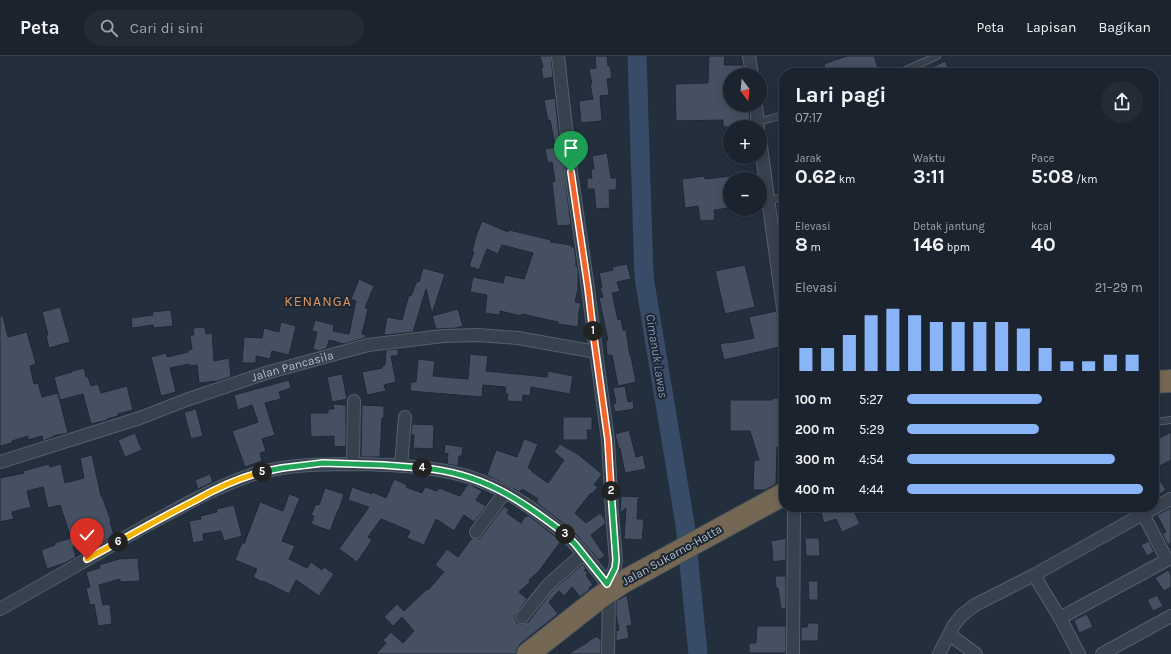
<!DOCTYPE html>
<html lang="id">
<head>
<meta charset="utf-8">
<style>
	:root { --surface:#1b232e; --page:#242b36; --text:#f1f3f6; --muted:#a0a4aa; --line:#39404a; --accent:#8ab4f8 }
	body { margin:0; font-family:Karla,sans-serif; background:var(--page); color:var(--text); height:100vh; display:flex; flex-direction:column; font-size:15px; white-space:nowrap }
	* { box-sizing:border-box; margin:0 }
	p { font-size:13px; color:var(--muted) }
	.icon { flex:none; width:22px; height:22px; fill:none; stroke:currentColor; stroke-width:2; stroke-linecap:round; stroke-linejoin:round }
	.map { position:relative; flex:1; overflow:hidden }
	.details { position:absolute; left:779px; top:12px; width:380px; height:444px; display:flex; flex-direction:column; background:var(--surface); border-radius:16px; box-shadow:0 2px 10px #0003,0 0 0 1px var(--line) }
	.details>* { flex:none }
	.needle { width:26px; rotate:164deg }
	.controls { position:absolute; left:723px; top:12px; display:grid; gap:8px }
	.controls a { display:grid; place-items:center; width:44px; height:44px; border-radius:50%; background:var(--surface); box-shadow:0 2px 10px #0003,0 0 0 1px var(--line); font-size:20px }
	.pin { position:absolute; display:grid; place-items:center; width:34px; height:34px; color:#fff; margin:-41px -17px; border-radius:50% 50% 50% 0; rotate:-45deg; box-shadow:0 0 4px #0007 }
	.pin .icon { rotate:45deg }
	.km { position:absolute; width:20px; height:20px; margin:-10px; border-radius:50%; background:#222; color:#fff; font-size:11px; line-height:20px; text-align:center }
	.round { display:grid; place-items:center; flex:none; width:42px; height:42px; border-radius:21px; background:var(--page) }
	.head { display:flex; align-items:center; justify-content:space-between; height:68px; padding:0 16px }
	h1 { font-size:22px; font-weight:700; line-height:30px }
	.stats { display:grid; grid-template-columns:repeat(3,1fr); gap:6px; height:68px; padding:4px 16px }
	.stats div { display:grid; align-content:center }
	.stats b { font-size:20px; font-weight:700 }
	.stats small { font-size:11px; font-weight:400 }
	.stats p { font-size:11px }
	.chart { height:112px; padding:8px 16px }
	.chart p { display:flex; justify-content:space-between }
	.chart svg { width:100%; height:72px; margin-top:4px; stroke:var(--accent); stroke-width:6 }
	ul { padding:0 16px; list-style:none; font-size:13px }
	li { display:grid; grid-template-columns:64px 48px 1fr; align-items:center; height:30px }
	li i { height:10px; border-radius:5px; background:var(--accent) }
	header { display:flex; align-items:center; gap:24px; box-sizing:border-box; height:56px; padding:0 20px; background:var(--surface); border-bottom:1px solid var(--line) }
	header strong { font-size:19px }
	nav { display:flex; gap:22px; margin-inline-start:auto; font-size:14px }
	.search { width:280px; height:36px; background:var(--page); display:flex; align-items:center; gap:10px; box-sizing:border-box; padding:0 14px; border-radius:22px; color:var(--muted); font-size:15px }
	.map>svg:first-child { display:block }
	.lines { fill:none; stroke-linecap:round; stroke-linejoin:round }
	.river { stroke:#394c67; stroke-width:19 }
	.building { fill:#455162; stroke:#1f2835 }
	.lane-casing { stroke:#565f6c; stroke-width:8 }
	.street-casing { stroke:#565f6c; stroke-width:14 }
	.highway-casing { stroke:#434c59; stroke-width:24 }
	.lane { stroke:#38414e; stroke-width:6 }
	.street { stroke:#38414e; stroke-width:12 }
	.highway { stroke:#746855; stroke-width:22 }
	.split-1-casing { stroke:#fff; stroke-width:8 }
	.split-2-casing { stroke:#fff; stroke-width:8 }
	.split-3-casing { stroke:#fff; stroke-width:8 }
	.split-4-casing { stroke:#fff; stroke-width:8 }
	.split-5-casing { stroke:#fff; stroke-width:8 }
	.split-6-casing { stroke:#fff; stroke-width:8 }
	.split-7-casing { stroke:#fff; stroke-width:8 }
	.split-1 { stroke:#f0652b; stroke-width:5 }
	.split-2 { stroke:#f0652b; stroke-width:5 }
	.split-3 { stroke:#22a559; stroke-width:5 }
	.split-4 { stroke:#22a559; stroke-width:5 }
	.split-5 { stroke:#22a559; stroke-width:5 }
	.split-6 { stroke:#f5b400; stroke-width:5 }
	.split-7 { stroke:#f5b400; stroke-width:5 }
	.labels { text-anchor:middle; dominant-baseline:central; stroke-width:4; stroke-linejoin:round; paint-order:stroke }
	.street-label { font-size:12px; fill:#b4bcc9; stroke:#1d2633 }
	.water-label { font-size:13px; font-style:italic; fill:#7c92b1; stroke:#1d2633 }
	.quarter-label { font-size:14px; letter-spacing:1px; fill:#d59563; stroke:#1d2633 }
</style>
</head>
<body>
<header>
<strong>Peta</strong>
<div class="search"><svg class="icon" aria-label="search" viewBox="0 0 24 24"><circle cx="10" cy="10" r="6"/><path d="M15 15l6 6"/></svg>Cari di sini</div>
<nav><a>Peta</a><a>Lapisan</a><a>Bagikan</a></nav>
</header>
<div class="map">
<svg width="1171" height="598" viewBox="0 0 1171 598">
	<rect width="100%" height="100%" fill="#242f3e"/>
	<g class="lines">
		<path class="river" d="M637,0L644,221L685,468L698,598"/>
	</g>
	<g class="building">
		<path d="M540,0H551L553,21L543,23L541,11H543Z"/>
		<path d="M595,0H607L608,10L610,9L612,22L607,23L609,39L600,40L602,65L581,67L579,45L593,43L590,28H592L589,13L596,12Z"/>
		<path d="M709,0H725L724,9H743L744,19H730V49H749L750,71H723V64L676,65L675,28L708,27Z"/>
		<path d="M847,0H874L880,17H827L824,8Z"/>
		<path d="M945,5L951,17H920Z"/>
		<path d="M555,42L560,88L555,89L550,64L548,65L544,44Z"/>
		<path d="M561,90L571,169L557,170L552,126L555,125L552,106L548,107L545,93Z"/>
		<path d="M607,97L611,122H617L616,134H609L610,152L596,153L594,133H587V122H592L591,113H594L592,100Z"/>
		<path d="M705,120V123L730,120V152L714,154L715,164L700,165L698,150L685,152L682,123Z"/>
		<path d="M482,165L508,176L509,174L551,184L550,186L571,189V191H574L576,203V210H577L578,213V233L575,246L581,247L578,259L579,260L578,271L558,268V266L522,258L521,260L500,255V259L485,257L487,239L470,236L473,221L503,227L505,219L524,223L533,197L502,189L498,198L487,193L479,214L469,210L474,196H472L476,180Z"/>
		<path d="M627,208L631,223L617,226L620,235L612,237L618,264L621,263L623,274H626L630,300H631L636,326L618,330L612,299H607L606,284H608L599,242L603,241L600,232L602,231L599,217L613,214L612,211Z"/>
		<path d="M745,209L755,251L725,258L715,215Z"/>
		<path d="M423,212L445,218L432,258L426,233L413,276L386,279L384,278L387,261L402,264L409,239L411,240L417,225L419,226Z"/>
		<path d="M359,223L374,230L365,252L368,253L362,278L366,279L365,282L344,288L329,284L327,292L319,295L313,293L317,276L312,275L315,264L334,269L333,275L349,278L356,245L351,243Z"/>
		<path d="M60,251L70,286L49,292L46,279H48L42,256Z"/>
		<path d="M458,253L463,270L456,272L436,273L432,260Z"/>
		<path d="M171,254L173,270L154,272L153,269L132,272L131,262L153,259L152,256Z"/>
		<path d="M776,255L784,290L724,304L720,288L729,286V287L754,282L749,261Z"/>
		<path d="M3,260L8,281L27,276L36,308L30,310L34,328L38,327L42,341L58,337L68,377L53,380V381L43,385L42,380L28,384V380L12,385V387L0,390V261Z"/>
		<path d="M281,266L296,270L289,299L272,295L270,303L256,300V307H242L244,281L262,282L264,272L279,276Z"/>
		<path d="M205,271L206,278L212,277L214,305L229,302L231,321L218,325L199,327L197,309L190,310L189,308L170,312L176,336L161,340L151,301L166,297L167,301L188,296V294L192,293L190,279H194L193,272Z"/>
		<path d="M398,293V300H391L396,326L384,329L386,335L367,339L362,316L382,312V310L385,309L386,294Z"/>
		<path d="M470,298L488,300L486,315L547,321L548,315L573,320L570,338L531,331L530,340L523,339L522,346L507,345L508,338H505L506,331L483,329L482,341L410,335L411,326H416L418,303L435,305L433,320L468,323Z"/>
		<path d="M84,312L86,321H88L91,330L98,328L101,337L127,330L133,354L118,358V360L107,363L108,364L91,368L83,338L60,344L54,321L72,316V315Z"/>
		<path d="M342,318L347,343L332,346L327,321Z"/>
		<path d="M289,324L291,332L279,336L281,343L265,347L275,379L262,383L266,395L260,397L262,405L245,411L232,375L258,366L252,349L238,354L234,339Z"/>
		<path d="M625,330L628,346L633,345L634,353L615,356L613,348L616,347L613,332Z"/>
		<path d="M772,342H784V371H780L784,389L777,391L776,428L765,434H753L754,404H759L750,375H730V344H772Z"/>
		<path d="M333,348L346,349V391L334,390V380L311,381L310,357H328V353H334Z"/>
		<path d="M362,349L384,350V362H382L380,401H361Z"/>
		<path d="M196,353L203,380L191,383L184,356Z"/>
		<path d="M563,361H592V374H587L588,384H563Z"/>
		<path d="M412,368L434,369L433,393L413,392L414,379H411Z"/>
		<path d="M629,374L636,401L643,399L646,413L625,417L620,392L619,393L615,378Z"/>
		<path d="M1171,376V404L1154,413V385Z"/>
		<path d="M135,377L142,394L125,401L118,384Z"/>
		<path d="M524,383L538,388L528,412L532,414L531,415L548,427L564,404L554,396L560,388L579,399L602,418L594,429L598,431L592,438L591,437L575,457L586,467L600,457L605,464V468L591,479L605,500L599,504L573,475L536,446L538,443L522,433L520,436L487,419L496,394L517,401Z"/>
		<path d="M445,388L463,391L462,400H459L458,410L447,408L448,398L444,397Z"/>
		<path d="M92,399L101,440H102L111,465L110,466L114,479L103,486L101,481L73,491L76,501L65,507L47,513L41,494L55,489L54,487L71,482L60,449L48,452L43,431L27,435L31,451L12,456L14,463L0,466V422L24,417L23,415L49,408L50,411L61,408L65,427L84,422L80,402Z"/>
		<path d="M1154,415L1166,434L1154,442Z"/>
		<path d="M210,418L213,426L198,433L195,424Z"/>
		<path d="M394,423L407,429L406,431L422,437L425,431L437,435L439,432L460,440L468,428L471,429L482,435L476,444L486,450L474,466L464,459L454,475L436,463L424,489L407,482L410,475L381,463L368,481L372,484L357,506L339,493L369,451L348,444L352,431L372,438L373,436L386,442Z"/>
		<path d="M325,432L344,438L339,454H338L330,475L311,468L314,460L311,459L316,448L319,449Z"/>
		<path d="M289,438L300,442L282,485L295,490L289,503L307,512L311,506L322,514L324,511L334,518L319,540L296,524L289,538L263,525L262,526L253,521L257,513L235,504L243,484L244,488L260,446L283,455Z"/>
		<path d="M621,440L641,441L638,443L637,463H644L642,484L624,483L626,452L620,457Z"/>
		<path d="M234,449L242,480L224,485L221,475L203,478L204,485L193,487L189,465L201,463L200,460L217,456L216,453Z"/>
		<path d="M504,450L509,454L507,457L521,467L525,460L526,461L528,459L561,485L539,515L529,524L530,526L519,536L527,543L515,559V563L517,567L521,568L528,566L554,533L583,508L586,513L584,514L588,518L586,519L593,529L589,532L590,533L580,541L579,540L572,531L564,540L559,535L549,546L558,558L520,588L517,593L516,598H376L386,587L383,584L391,576L403,587L414,575L402,561L393,570L384,561L397,548L404,555L427,533L428,534L444,516L435,509L447,493L458,501L472,482L479,483L482,480Z"/>
		<path d="M832,451H852L860,468L842,476L836,463L824,467L821,456L833,453Z"/>
		<path d="M1171,452V487L1168,489L1162,478L1166,476L1157,459Z"/>
		<path d="M786,482V504L773,506L772,498H773L771,485Z"/>
		<path d="M805,482H819L820,500H806Z"/>
		<path d="M1149,485L1154,496L1147,500L1141,489Z"/>
		<path d="M138,502L140,525L120,526V523L99,529L103,549L110,548L112,568L98,570L94,548L90,549L86,532L90,531L86,516L100,512L99,509L119,503Z"/>
		<path d="M1168,514L1171,519V531L1164,535L1155,522Z"/>
		<path d="M775,520H786V553H781L778,532H776Z"/>
		<path d="M808,525H818V544H809Z"/>
		<path d="M627,539L632,569L627,570L629,582L616,585V575L619,574L616,559V545Z"/>
		<path d="M1157,539L1163,550L1153,555L1147,544Z"/>
		<path d="M1087,558L1093,571L1079,577L1074,564Z"/>
		<path d="M808,567H819L818,585H801V571H807Z"/>
		<path d="M757,570H786V597H749V587H756Z"/>
		<path d="M598,580L599,583L601,582V598H568L588,586V585Z"/>
	</g>
	<g class="lines">
		<g class="lane-casing">
			<g id="lane">
				<path d="M899,17L937,0"/>
				<path d="M758,66L784,59"/>
				<path d="M769,145L784,140"/>
				<path d="M1154,365L1156,366L1171,364"/>
			</g>
		</g>
		<g class="street-casing">
			<g id="street">
				<path d="M558,0L571,116L588,232L596,296L608,384L612,457L616,504L615,512L604,534"/>
				<path d="M749,0L752,19"/>
				<path d="M756,49L758,71"/>
				<path d="M760,83L784,260"/>
				<path id="s1" d="M0,406L140,362L186,344L266,317L368,289L443,280L478,279L518,282L596,296"/>
				<path d="M353,408L354,345"/>
				<path d="M401,410L405,361"/>
				<path d="M476,476L505,436"/>
				<path d="M1034,519L1060,562L1079,598"/>
				<path d="M0,553C50,525 99,496 149,468C183,450 217,430 254,418C288,408 324,408 360,408C400,409 451,411 488,428C507,436 526,448 543,461C554,470 566,478 575,488C586,500 597,514 607,528"/>
				<path d="M522,561L549,528L583,498"/>
				<path d="M1060,562L1167,504L1143,458L1171,443"/>
				<path d="M950,579L976,598"/>
				<path d="M608,598L609,535"/>
				<path d="M793,598L794,451"/>
				<path d="M939,598L954,569L961,560L975,549L1034,519L1143,458"/>
				<path d="M1102,598L1171,560"/>
			</g>
		</g>
		<g class="highway-casing">
			<g id="highway">
				<path d="M1154,326L1171,325"/>
				<path d="M528,598L599,542L623,526L784,438"/>
			</g>
		</g>
		<use href="#lane" class="lane"/>
		<use href="#street" class="street"/>
		<use href="#highway" class="highway"/>
	</g>
	<g class="lines">
		<g class="split-1-casing">
			<path id="split-1" d="M571,116L588,232L593,275"/>
		</g>
		<g class="split-2-casing">
			<path id="split-2" d="M593,275L608,384L611,435"/>
		</g>
		<g class="split-3-casing">
			<path id="split-3" d="M565,478L575,488L607,528L615,512L616,504L611,435"/>
		</g>
		<g class="split-4-casing">
			<path id="split-4" d="M422,412C481,417 520,443 565,478"/>
		</g>
		<g class="split-5-casing">
			<path id="split-5" d="M262,416L282,412L323,407L383,409L422,412"/>
		</g>
		<g class="split-6-casing">
			<path id="split-6" d="M118,486C143,472 168,458 194,445C215,433 238,422 262,416"/>
		</g>
		<g class="split-7-casing">
			<path id="split-7" d="M87,503L118,486"/>
		</g>
		<use href="#split-1" class="split-1"/>
		<use href="#split-2" class="split-2"/>
		<use href="#split-3" class="split-3"/>
		<use href="#split-4" class="split-4"/>
		<use href="#split-5" class="split-5"/>
		<use href="#split-6" class="split-6"/>
		<use href="#split-7" class="split-7"/>
	</g>
	<g class="labels">
		<g class="street-label">
			<text stroke="none"><textPath href="#s1" startOffset="308">Jalan Pancasila</textPath></text>
			<text transform="translate(672 499) rotate(-29)">Jalan Sukarno-Hatta</text>
		</g>
		<g class="water-label">
			<text transform="translate(657 300) rotate(81)">Cimanuk Lawas</text>
		</g>
		<g class="quarter-label">
			<text x="318" y="245">KENANGA</text>
		</g>
	</g>
</svg>
<div class="controls">
<a><svg class="needle" viewBox="-14 -14 28 28"><path d="M0-13l5 13h-10z" fill="#e53935"/><path d="M0 13l5-13h-10z" fill="#a0a4aa"/></svg></a>
<a>+</a>
<a>−</a>
</div>
<div class="pin" style="left:571px;top:116px;background:#1e9e55"><svg class="icon" aria-label="arrive" viewBox="0 0 24 24"><path d="M6 21V4h12l-3 4 3 4H6"/></svg></div>
<div class="pin" style="left:87px;top:503px;background:#d93025"><svg class="icon" aria-label="check" viewBox="0 0 24 24"><path d="M5 12l5 5 9-10"/></svg></div>
<b class="km" style="left:593px;top:275px">1</b>
<b class="km" style="left:611px;top:435px">2</b>
<b class="km" style="left:565px;top:478px">3</b>
<b class="km" style="left:422px;top:412px">4</b>
<b class="km" style="left:262px;top:416px">5</b>
<b class="km" style="left:118px;top:486px">6</b>
<section class="details">
<div class="head"><div><h1>Lari pagi</h1><p>07:17</p></div><a class="round"><svg class="icon" aria-label="share" viewBox="0 0 24 24"><path d="M12 15V3M7 8l5-5 5 5M5 13v7h14v-7"/></svg></a></div>
<div class="stats">
<div><p>Jarak</p><b>0.62<small> km</small></b></div>
<div><p>Waktu</p><b>3:11</b></div>
<div><p>Pace</p><b>5:08<small> /km</small></b></div>
</div>
<div class="stats">
<div><p>Elevasi</p><b>8<small> m</small></b></div>
<div><p>Detak jantung</p><b>146<small> bpm</small></b></div>
<div><p>kcal</p><b>40</b></div>
</div>
<div class="chart"><p><span>Elevasi</span>21–29 m</p>
<svg viewBox="0 0 160 44" preserveAspectRatio="none"><path d="M5 44V30M15 44V30M25 44V22M35 44V10M45 44V6M55 44V10M65 44V14M75 44V14M85 44V14M95 44V14M105 44V18M115 44V30M125 44V38M135 44V38M145 44V34M155 44V34"/></svg>
</div>
<ul>
<li><b>100 m</b>5:27<i style="width:57%"></i></li>
<li><b>200 m</b>5:29<i style="width:56%"></i></li>
<li><b>300 m</b>4:54<i style="width:88%"></i></li>
<li><b>400 m</b>4:44<i style="width:100%"></i></li>
</ul>
</section>
</div>
</body>
</html>
